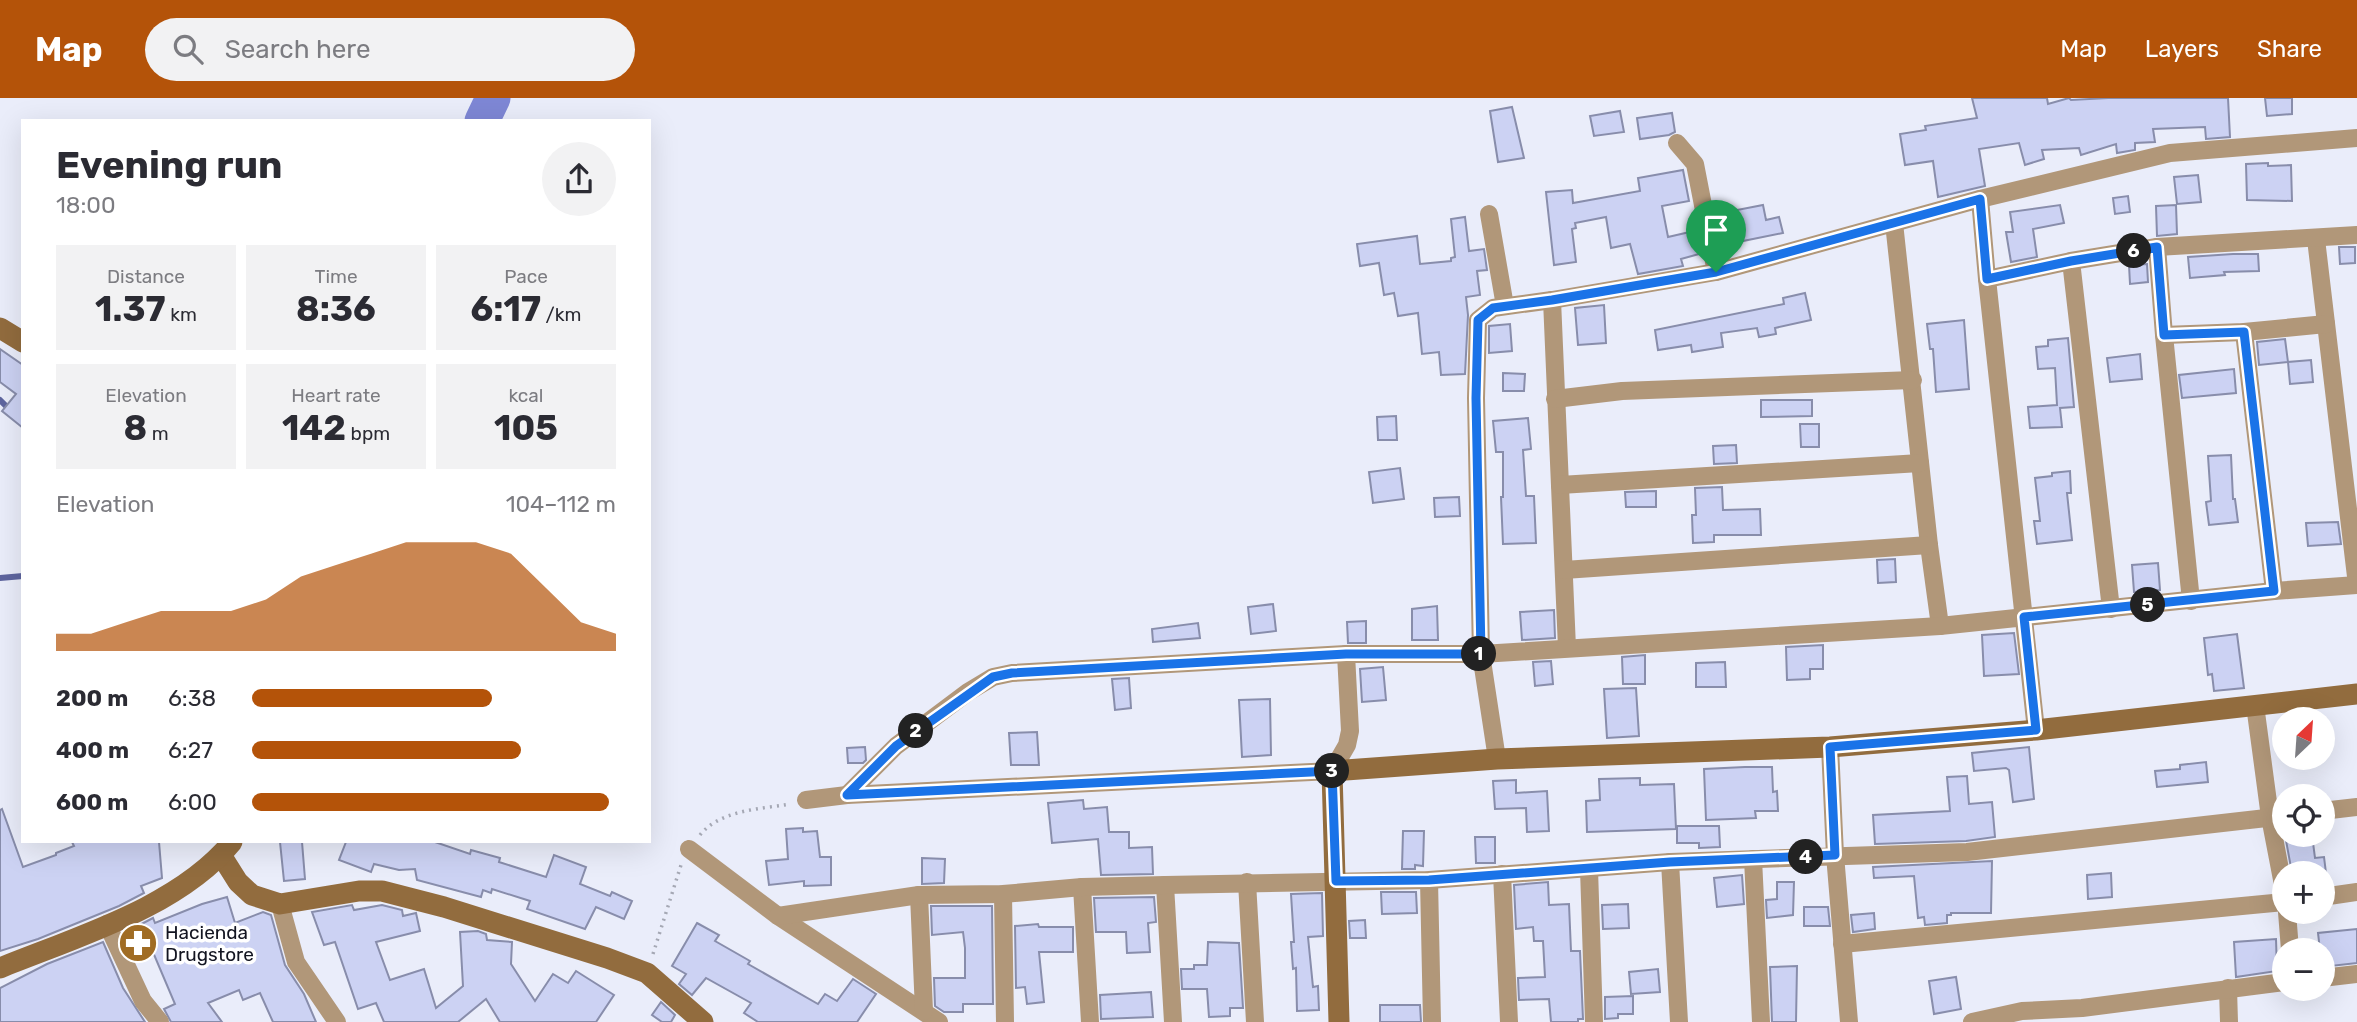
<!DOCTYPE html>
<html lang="en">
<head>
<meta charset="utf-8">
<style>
	:root { --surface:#fff; --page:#f2f2f3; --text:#2b2b33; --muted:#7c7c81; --accent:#b45309 }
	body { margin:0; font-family:Rubik,sans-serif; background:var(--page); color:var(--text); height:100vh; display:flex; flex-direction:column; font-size:26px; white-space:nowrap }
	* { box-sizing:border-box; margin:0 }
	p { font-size:23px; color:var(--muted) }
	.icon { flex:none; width:38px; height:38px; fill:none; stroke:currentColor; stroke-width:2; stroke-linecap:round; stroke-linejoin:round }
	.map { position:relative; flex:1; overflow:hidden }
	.panel { position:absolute; left:21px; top:21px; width:630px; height:724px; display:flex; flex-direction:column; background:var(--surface); border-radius:0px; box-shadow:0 7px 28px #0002 }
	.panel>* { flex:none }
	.needle { width:46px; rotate:25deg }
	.tools { position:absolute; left:2272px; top:609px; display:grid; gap:14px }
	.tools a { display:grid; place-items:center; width:63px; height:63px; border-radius:50%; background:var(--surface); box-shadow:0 7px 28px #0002; font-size:35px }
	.pin { position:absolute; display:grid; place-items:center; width:60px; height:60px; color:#fff; margin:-72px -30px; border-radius:50% 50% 50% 0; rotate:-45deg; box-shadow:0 0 7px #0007 }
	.pin .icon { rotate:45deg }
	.km { position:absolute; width:35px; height:35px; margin:-18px; border-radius:50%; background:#222; color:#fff; font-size:19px; line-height:35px; text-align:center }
	.round { display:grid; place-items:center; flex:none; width:74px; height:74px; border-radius:37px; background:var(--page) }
	.headline { display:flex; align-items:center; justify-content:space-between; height:119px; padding:0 35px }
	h1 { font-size:38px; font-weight:700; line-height:52px }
	.figures { display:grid; grid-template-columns:repeat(3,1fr); gap:10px; height:119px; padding:7px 35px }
	.figures div { display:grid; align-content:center; border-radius:0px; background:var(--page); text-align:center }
	.figures b { font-size:35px; font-weight:700 }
	.figures small { font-size:19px; font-weight:400 }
	.figures p { font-size:19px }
	.chart { height:196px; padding:14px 35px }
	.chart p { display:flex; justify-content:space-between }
	.chart svg { width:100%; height:126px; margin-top:7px; fill:var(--accent); opacity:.7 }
	ul { padding:0 35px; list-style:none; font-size:23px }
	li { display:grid; grid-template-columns:112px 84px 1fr; align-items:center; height:52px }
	li i { height:18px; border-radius:9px; background:var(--accent) }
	header { display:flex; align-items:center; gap:42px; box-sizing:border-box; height:98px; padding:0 35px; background:var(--accent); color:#fff }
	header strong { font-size:33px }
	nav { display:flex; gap:38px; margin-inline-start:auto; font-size:24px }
	.search { width:490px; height:63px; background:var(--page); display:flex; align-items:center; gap:18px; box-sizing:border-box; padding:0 24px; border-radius:38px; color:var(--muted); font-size:26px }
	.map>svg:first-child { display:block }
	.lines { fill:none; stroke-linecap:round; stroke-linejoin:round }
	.stream { stroke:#5e659f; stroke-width:6 }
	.river { stroke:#7e87d5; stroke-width:35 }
	.building { fill:#ccd2f3; stroke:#888dab; stroke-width:2 }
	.path { stroke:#a5a8b4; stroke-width:3.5; stroke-dasharray:2 5; stroke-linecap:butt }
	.street { stroke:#b19779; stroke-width:18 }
	.secondary { stroke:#926c3e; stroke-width:21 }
	.route-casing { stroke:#fff; stroke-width:14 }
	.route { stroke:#1a73e8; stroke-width:9 }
	.labels { text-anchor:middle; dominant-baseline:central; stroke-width:7; stroke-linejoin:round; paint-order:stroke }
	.poi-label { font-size:19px; fill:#131521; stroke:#fff; text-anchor:start }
</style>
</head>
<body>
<header>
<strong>Map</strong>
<div class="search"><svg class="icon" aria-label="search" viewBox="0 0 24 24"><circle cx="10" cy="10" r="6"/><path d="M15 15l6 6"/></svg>Search here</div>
<nav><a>Map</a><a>Layers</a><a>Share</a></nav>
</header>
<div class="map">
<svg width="2357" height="924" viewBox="0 0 2357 924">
	<rect width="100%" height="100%" fill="#eaedfa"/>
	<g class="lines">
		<g class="stream">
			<path d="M0,302L11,313"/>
			<path d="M0,480L23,478"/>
		</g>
		<path class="river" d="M482,23L493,0"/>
	</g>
	<g class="building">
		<path d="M1972,0H2047L2048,6L2069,0L2071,2L2108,0H2228L2230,39L2206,41L2205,29L2153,31L2155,44L2135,45V52L2117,55L2116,46L2081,57L2079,50L2042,52L2044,61L2025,67L2019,45L1979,51L1985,88L1938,99L1933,63L1905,67L1900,36L1926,32L1925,28L1977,20Z"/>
		<path d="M2265,0H2292V16L2267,18Z"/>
		<path d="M1512,9L1524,60L1498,64L1490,13Z"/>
		<path d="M1620,13L1624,34L1594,38L1590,18Z"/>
		<path d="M1672,15L1675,34L1669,37L1640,41L1637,20Z"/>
		<path d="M2268,65V68L2291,67L2292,103L2247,102L2246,66Z"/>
		<path d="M1683,72L1689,103L1662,108L1668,139L1694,133L1699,156L1681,161L1683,168L1638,176L1630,146L1611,150L1606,119L1575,125L1576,130L1572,131L1576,164L1554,167L1546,94L1572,92L1573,105L1640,93L1638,80Z"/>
		<path d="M2198,77L2201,104L2177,106L2174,79Z"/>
		<path d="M2128,98L2130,114L2115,116L2113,100Z"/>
		<path d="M1763,107L1766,122L1779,119L1783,135L1743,143L1737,112Z"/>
		<path d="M2060,107L2064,125L2033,131L2037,159L2011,164L2006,134H2013L2010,114Z"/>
		<path d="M2176,107L2177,136L2157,138L2156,108Z"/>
		<path d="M1465,119L1469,153L1484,151L1487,172L1477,173L1480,197L1466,199L1468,217L1465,276L1441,277L1439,254L1422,256L1418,215L1398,218L1394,195L1384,197L1379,165L1360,168L1357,146L1417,138L1420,166L1451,163V160L1455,159L1451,121Z"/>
		<path d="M2339,149H2355V165L2340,166Z"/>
		<path d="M2233,156H2258L2259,173L2224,174L2225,177L2190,180L2188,159Z"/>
		<path d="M2147,166L2148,184L2130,186L2129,167Z"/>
		<path d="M1805,195L1811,222L1775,230L1776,236L1759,239L1757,230L1721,235L1723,249L1692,254L1691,247L1658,252L1655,232L1784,206L1783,200Z"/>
		<path d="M1604,207L1606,245L1578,247L1575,210Z"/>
		<path d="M1964,222L1969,291L1936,294L1933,251H1930L1927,226Z"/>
		<path d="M1510,226L1512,253L1489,255V228Z"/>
		<path d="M2068,240L2074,309L2060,310L2062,329L2030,330L2028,309L2057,307L2055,270L2038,271L2036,249L2048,248V242Z"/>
		<path d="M2285,241L2288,264L2259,267L2257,244Z"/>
		<path d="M0,251L23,267V330L2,313L16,296L0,284Z"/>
		<path d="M2140,256L2142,281L2110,284L2107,260Z"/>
		<path d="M2311,262L2313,284L2290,286L2288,264Z"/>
		<path d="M2234,271L2236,295L2182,300L2179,277Z"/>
		<path d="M1503,275L1525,276L1524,293H1503Z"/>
		<path d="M1761,302H1812V318L1761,319Z"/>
		<path d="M1396,318L1397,342H1378L1377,319Z"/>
		<path d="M1528,320L1531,351L1523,352L1526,398H1534L1536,445L1503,446L1501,399H1503V354H1496L1493,323Z"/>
		<path d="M1800,326H1819V349H1801Z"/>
		<path d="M1736,347L1737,365L1714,366L1713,348Z"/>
		<path d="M2231,357L2233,401H2235L2238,424L2209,427L2206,404L2211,403L2208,358Z"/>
		<path d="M1400,370L1404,401L1373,405L1369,374Z"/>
		<path d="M2070,373L2071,395H2067L2072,442L2037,446L2034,423H2040L2035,380L2052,378V375Z"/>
		<path d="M1722,389L1723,412L1760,411L1761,437H1714V444L1693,445L1692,417H1696L1695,390Z"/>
		<path d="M1656,393V409H1626L1625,394Z"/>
		<path d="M1459,399L1460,418L1435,419L1434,400Z"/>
		<path d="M2338,424L2341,446L2308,448L2306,425Z"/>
		<path d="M1895,461L1896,484L1878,485L1877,462Z"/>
		<path d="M2158,465L2160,492L2134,494L2132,467Z"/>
		<path d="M1273,506L1276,533L1251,536L1248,509Z"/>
		<path d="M1437,508L1438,542H1412V511Z"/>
		<path d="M1554,512L1555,540L1522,542L1520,514Z"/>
		<path d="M1366,523V545H1348L1347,524Z"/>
		<path d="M1198,525L1200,540L1153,544L1152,531Z"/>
		<path d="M2014,535L2019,576L1984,578L1982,537Z"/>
		<path d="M2237,536L2244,590L2214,593L2212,576L2208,577L2204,540Z"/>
		<path d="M1823,547V571H1810V581L1787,582L1786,549Z"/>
		<path d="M1645,557V586H1623L1622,559Z"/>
		<path d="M1551,563L1553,586L1535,588L1533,564Z"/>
		<path d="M1725,564L1726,589H1696V565Z"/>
		<path d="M1383,569L1386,602L1362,604L1360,571Z"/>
		<path d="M1129,580L1131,610L1115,612L1112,581Z"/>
		<path d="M1636,590L1639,638L1607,640L1604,591Z"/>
		<path d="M1270,601L1271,657L1242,659L1239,602Z"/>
		<path d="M1037,634L1039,667H1011L1009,635Z"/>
		<path d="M865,649L866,662L863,665H848L847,650Z"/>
		<path d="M2029,649L2034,701L2013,704L2009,672L2006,670L1974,673L1972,655Z"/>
		<path d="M2206,664L2208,684L2157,689L2155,673L2180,671V667Z"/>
		<path d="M1745,669H1772L1773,694L1777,693L1778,713H1755L1756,720L1706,722L1704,671Z"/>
		<path d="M1967,678L1969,706L1992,704L1995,739L1966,743L1875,746L1873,717L1950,713L1947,679Z"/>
		<path d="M1640,680V687L1674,686L1676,731L1587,734L1586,703L1600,702L1599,681Z"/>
		<path d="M1516,682V695L1547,693L1549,733L1527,734L1526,710L1495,711L1493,683Z"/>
		<path d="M1083,702L1084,711L1107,709L1109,734H1129V750L1152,749L1153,776L1101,777L1098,741L1052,745L1048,705Z"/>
		<path d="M2,711L23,769L56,757V755L74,748L72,744H159L162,780L141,788L144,795L119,808L38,841L0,853V712Z"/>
		<path d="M1677,728H1719L1720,749L1699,750V745H1677Z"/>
		<path d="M803,730V734L817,733L820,759H831V787L804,788V783L769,787L766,763L788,761L786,731Z"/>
		<path d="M1403,733H1424L1423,768L1415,767V771H1402Z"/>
		<path d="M2285,737H2312L2315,760L2324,759L2326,775H2292Z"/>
		<path d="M1475,739H1495V765H1476Z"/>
		<path d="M280,744H302L305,781L284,783Z"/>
		<path d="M346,744H435L470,756L471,752L500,760L499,764L546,779L554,757L586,769L580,786L610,798L612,794L632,803L624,821L596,809L585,831L527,811L530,803L492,791L491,795L483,792L481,799L417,782L415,771L399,772L374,766L371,774L339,762Z"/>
		<path d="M922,760L945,761L944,785L922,786Z"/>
		<path d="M1992,763L1991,815H1951V817H1947V825L1925,827L1924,819L1918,820L1914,778L1874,780L1873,769Z"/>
		<path d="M2111,775L2112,799L2088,801L2087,777Z"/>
		<path d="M1742,777L1744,806L1717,809L1714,780Z"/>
		<path d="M1548,784L1549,807L1569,806L1571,853H1580L1583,921H1578V924H1551L1549,901L1519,902L1518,880L1545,879L1543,843H1534L1533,829L1516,831L1514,787Z"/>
		<path d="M1777,784H1794L1793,817L1767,820L1766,802L1777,801Z"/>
		<path d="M1381,794H1416L1417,815L1382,816Z"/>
		<path d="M1322,795L1323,838L1308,839L1313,889L1318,888L1319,912L1297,913L1296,870L1293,871L1291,844H1294L1291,796Z"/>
		<path d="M227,799L235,825L263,814L271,817L285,867L304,896L316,924H273L260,895L243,902L239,892L208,905L222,924H171L164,911L175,906L147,840L131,850L124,835L153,820L155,825L202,806Z"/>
		<path d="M1154,799L1156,824L1148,825L1150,854L1127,855L1126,834H1096L1094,800Z"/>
		<path d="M1628,806L1629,830L1603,831L1602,807Z"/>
		<path d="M352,807L354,812L382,807L402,812L403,818L416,815L420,833L376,844L390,882L424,871L436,910L463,888L460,834L478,833L486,836L487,842L512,844L511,866L535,903L553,876L568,885L576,873L614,897L596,924H500L486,901L458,924H384L376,905L358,911L335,844L324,847L312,814Z"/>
		<path d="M931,808H992L993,906H963V914H944L935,908L934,880H965V850L963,834L932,837Z"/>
		<path d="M1804,809H1828L1830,828H1804Z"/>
		<path d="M1874,815L1875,831L1853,834L1851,817Z"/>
		<path d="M1365,822L1366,840H1350L1349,823Z"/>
		<path d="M697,825L719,837L715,843L750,863L748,866L818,906L825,896L837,903L853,881L876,896L857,924H758L744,915L751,905L706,880L692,897L679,886L686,876L672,868Z"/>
		<path d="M1038,826L1039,829H1073V854H1039L1044,904L1027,906L1025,889L1016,890L1015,828Z"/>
		<path d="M2357,831V865L2322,869V852H2320L2318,835Z"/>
		<path d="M2276,841L2277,873L2236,879L2234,844Z"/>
		<path d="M103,844L123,890L145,924H0V890L47,866Z"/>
		<path d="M1208,844L1239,845L1243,910H1230V918L1209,919L1207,891H1182L1181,871H1194V867H1207Z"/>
		<path d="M1797,868L1796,924H1772L1770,869Z"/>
		<path d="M1658,871L1660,894L1631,896L1629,874Z"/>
		<path d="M1956,879L1961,911L1934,916L1929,883Z"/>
		<path d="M1151,894L1153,919L1101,921L1100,897Z"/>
		<path d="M1633,898V916H1618V920L1605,921V899Z"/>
		<path d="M661,904L675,917L671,924H662L652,917Z"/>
		<path d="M1380,907H1420L1421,924H1380Z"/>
	</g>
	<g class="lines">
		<g class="path">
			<path d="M700,737C720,712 760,711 790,706"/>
			<path d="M653,856L681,767"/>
		</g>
		<g class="street">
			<path d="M1677,45L1695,66L1716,174"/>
			<path d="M1980,101L1987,181L2036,632"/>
			<path d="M1489,116L1505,208"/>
			<path d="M1894,125L1929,447L1940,528"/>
			<path d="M2316,141L2357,487"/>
			<path d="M2157,149L2164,237L2191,503"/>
			<path d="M2071,163L2111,511"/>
			<path d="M1987,181L2071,163L2157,149L2357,137"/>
			<path d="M1552,202L1567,550"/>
			<path d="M2244,234L2274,493"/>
			<path d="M2164,237L2244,234L2326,226"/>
			<path d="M1555,301L1622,293L1913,282"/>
			<path d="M1560,387L1920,365"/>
			<path d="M1564,472L1929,447"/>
			<path d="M2255,607L2270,719L2284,792"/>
			<path d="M1830,649L1835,757L1849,924"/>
			<path d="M1497,661L1481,556L1476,300L1478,222L1493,210L1552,202L1716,174L1980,101L2170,55L2357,40"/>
			<path d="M847,697L896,648L968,594L993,579L1012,575L1346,556H1481L1940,528L2274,493L2357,487"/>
			<path d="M806,702L847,697L1332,673L1347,647L1350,633L1346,556"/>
			<path d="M2322,713L2357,709"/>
			<path d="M689,751L778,818L939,924"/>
			<path d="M1753,761L1761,924"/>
			<path d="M1670,764L1679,924"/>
			<path d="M1589,771L1594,924"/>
			<path d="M1502,776L1509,924"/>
			<path d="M1429,782L1432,924"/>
			<path d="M1247,784L1255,924"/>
			<path d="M1165,787L1173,924"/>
			<path d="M1082,789L1090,924"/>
			<path d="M1003,796L1005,924"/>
			<path d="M919,797L924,913"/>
			<path d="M2322,799L2357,794"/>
			<path d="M280,806L296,864L337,924"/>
			<path d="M2287,814L2290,852"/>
			<path d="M778,818L919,797L1003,796L1082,789L1165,787L1429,782L1670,764L1967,754L2284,718"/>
			<path d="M107,826L143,903L160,924"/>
			<path d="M1842,846L2284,804"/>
			<path d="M2322,880L2357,876"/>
			<path d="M2228,890L2229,924"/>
			<path d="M1972,924L2022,913L2082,910L2284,884"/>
		</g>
		<g class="secondary">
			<path d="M0,230L23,244"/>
			<path d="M221,757L238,784L252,797L280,806L359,793H382L444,809L607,860L647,875L703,924"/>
			<path d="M0,870C76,839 179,809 232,744"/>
			<path d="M1339,924L1332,673L1497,661L1830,649L2036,632L2357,596"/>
		</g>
	</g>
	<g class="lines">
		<g class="route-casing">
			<path id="route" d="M1980,101L1987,181L2071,163L2157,149L2164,237L2244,234L2274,493L2024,519L2036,632L1830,649L1835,757L1670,764L1429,782L1336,783L1332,673L847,697L896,648L993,579L1012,575L1346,556H1481L1476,300L1478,222L1493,210L1552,202L1716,174Z"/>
		</g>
		<use href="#route" class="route"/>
	</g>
	<defs>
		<g id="pharmacy-disc" transform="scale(2.0125)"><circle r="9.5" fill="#a06c24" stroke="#fff"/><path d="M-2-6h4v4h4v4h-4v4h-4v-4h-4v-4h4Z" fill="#fff"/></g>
	</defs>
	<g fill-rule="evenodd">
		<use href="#pharmacy-disc" x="138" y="845"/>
	</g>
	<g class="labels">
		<g class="poi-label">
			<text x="165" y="834">Hacienda<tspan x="165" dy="22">Drugstore</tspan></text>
		</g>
	</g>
</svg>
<div class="tools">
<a><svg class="needle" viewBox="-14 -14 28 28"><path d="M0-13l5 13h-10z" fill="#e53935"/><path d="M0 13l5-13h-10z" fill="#7c7c81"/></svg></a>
<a><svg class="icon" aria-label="locate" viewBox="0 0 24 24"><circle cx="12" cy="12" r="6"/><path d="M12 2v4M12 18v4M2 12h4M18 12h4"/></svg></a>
<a>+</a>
<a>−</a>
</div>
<div class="pin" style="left:1716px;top:174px;background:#1e9e55"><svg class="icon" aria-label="arrive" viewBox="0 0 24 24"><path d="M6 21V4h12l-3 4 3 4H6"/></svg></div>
<b class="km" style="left:1479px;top:556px">1</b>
<b class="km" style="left:916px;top:633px">2</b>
<b class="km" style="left:1332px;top:673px">3</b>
<b class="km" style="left:1806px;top:759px">4</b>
<b class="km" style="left:2148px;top:507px">5</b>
<b class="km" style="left:2134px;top:153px">6</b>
<section class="panel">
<div class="headline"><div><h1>Evening run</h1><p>18:00</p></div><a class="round"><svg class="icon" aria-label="share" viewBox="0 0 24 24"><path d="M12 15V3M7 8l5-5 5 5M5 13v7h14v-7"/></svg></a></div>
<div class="figures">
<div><p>Distance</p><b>1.37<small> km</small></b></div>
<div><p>Time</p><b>8:36</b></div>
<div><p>Pace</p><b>6:17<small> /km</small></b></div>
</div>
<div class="figures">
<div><p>Elevation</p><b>8<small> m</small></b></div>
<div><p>Heart rate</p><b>142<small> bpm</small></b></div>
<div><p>kcal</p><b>105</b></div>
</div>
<div class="chart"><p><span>Elevation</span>104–112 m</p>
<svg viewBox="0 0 160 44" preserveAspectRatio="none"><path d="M0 44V38L10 38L20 34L30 30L40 30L50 30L60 26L70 18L80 14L90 10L100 6L110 6L120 6L130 10L140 22L150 34L160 38V44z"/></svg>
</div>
<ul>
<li><b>200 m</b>6:38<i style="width:66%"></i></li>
<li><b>400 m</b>6:27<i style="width:74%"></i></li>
<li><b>600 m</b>6:00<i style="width:98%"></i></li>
</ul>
</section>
</div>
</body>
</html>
